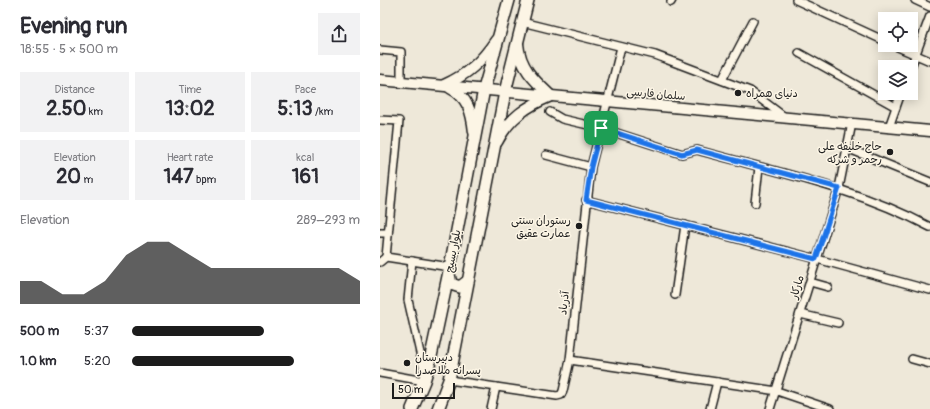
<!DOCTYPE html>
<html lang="en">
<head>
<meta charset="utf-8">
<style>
	:root { --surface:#fff; --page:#f2f2f3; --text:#2b2b33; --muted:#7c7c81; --accent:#1c1c1c }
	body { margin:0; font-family:Pangolin,"Playpen Sans Arabic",sans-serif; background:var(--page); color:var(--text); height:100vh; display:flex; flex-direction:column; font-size:15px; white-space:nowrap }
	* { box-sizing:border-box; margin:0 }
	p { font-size:13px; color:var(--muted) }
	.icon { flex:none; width:22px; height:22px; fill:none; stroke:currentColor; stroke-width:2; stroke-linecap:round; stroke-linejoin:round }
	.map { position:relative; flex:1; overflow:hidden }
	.details { display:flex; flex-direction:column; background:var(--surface); width:380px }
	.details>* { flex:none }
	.fabs { position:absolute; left:498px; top:12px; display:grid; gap:8px }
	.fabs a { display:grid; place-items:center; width:40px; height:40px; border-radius:0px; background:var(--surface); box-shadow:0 2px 10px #0003; font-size:20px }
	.scale { position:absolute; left:12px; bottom:10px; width:63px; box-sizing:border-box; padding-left:4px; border:2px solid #1c1c1c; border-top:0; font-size:11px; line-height:14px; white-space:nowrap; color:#1c1c1c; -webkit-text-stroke:3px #fcf5e5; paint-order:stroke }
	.pin { position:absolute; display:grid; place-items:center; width:34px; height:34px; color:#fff; margin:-17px; border-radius:8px; box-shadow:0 2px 6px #0006 }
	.round { display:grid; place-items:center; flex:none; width:42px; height:42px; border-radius:0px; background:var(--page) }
	.summary { display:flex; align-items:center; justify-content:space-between; height:68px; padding:0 20px }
	h1 { font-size:22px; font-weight:700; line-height:30px }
	.stats { display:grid; grid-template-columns:repeat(3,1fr); gap:6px; height:68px; padding:4px 20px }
	.stats div { display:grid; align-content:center; border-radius:0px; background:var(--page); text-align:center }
	.stats b { font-size:20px; font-weight:700 }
	.stats small { font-size:11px; font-weight:400 }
	.stats p { font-size:11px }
	.chart { height:112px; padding:8px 20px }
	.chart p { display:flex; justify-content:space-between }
	.chart svg { width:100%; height:72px; margin-top:4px; fill:var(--accent); opacity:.7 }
	ul { padding:0 20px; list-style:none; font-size:13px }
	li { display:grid; grid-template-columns:64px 48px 1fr; align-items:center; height:30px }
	li i { height:10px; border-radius:5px; background:var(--accent) }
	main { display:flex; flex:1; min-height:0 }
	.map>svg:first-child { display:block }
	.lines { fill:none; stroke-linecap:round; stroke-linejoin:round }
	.minor-casing { stroke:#1c1c1c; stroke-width:10 }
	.secondary-casing { stroke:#1c1c1c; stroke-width:13 }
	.primary-casing { stroke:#1c1c1c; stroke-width:14 }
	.minor { stroke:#fcf5e5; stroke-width:7 }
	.secondary { stroke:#fcf5e5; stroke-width:10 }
	.primary { stroke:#fcf5e5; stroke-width:11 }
	.route-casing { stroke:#fff; stroke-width:8 }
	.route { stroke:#1a73e8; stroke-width:5 }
	.poi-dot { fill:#1c1c1c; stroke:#fcf5e5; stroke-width:1.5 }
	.labels { text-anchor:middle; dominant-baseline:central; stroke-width:3; stroke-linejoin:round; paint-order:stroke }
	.poi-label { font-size:11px; fill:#1c1c1c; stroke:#fcf5e5; text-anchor:start }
	.street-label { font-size:11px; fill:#1c1c1c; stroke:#fcf5e5 }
</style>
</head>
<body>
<main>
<section class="details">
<div class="summary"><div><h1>Evening run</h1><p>18:55 · 5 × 500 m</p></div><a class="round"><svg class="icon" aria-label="share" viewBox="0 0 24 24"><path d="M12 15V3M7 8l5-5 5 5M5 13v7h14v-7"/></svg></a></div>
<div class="stats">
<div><p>Distance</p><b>2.50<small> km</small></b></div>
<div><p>Time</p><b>13:02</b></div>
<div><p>Pace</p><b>5:13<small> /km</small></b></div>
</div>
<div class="stats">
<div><p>Elevation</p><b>20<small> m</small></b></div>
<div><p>Heart rate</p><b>147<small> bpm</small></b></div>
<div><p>kcal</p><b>161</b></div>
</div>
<div class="chart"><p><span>Elevation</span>289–293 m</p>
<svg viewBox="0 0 160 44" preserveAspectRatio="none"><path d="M0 44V30L10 30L20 38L30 38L40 30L50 14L60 6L70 6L80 14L90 22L100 22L110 22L120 22L130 22L140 22L150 22L160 30V44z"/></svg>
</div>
<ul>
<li><b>500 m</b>5:37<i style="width:58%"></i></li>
<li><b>1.0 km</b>5:20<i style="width:71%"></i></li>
</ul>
</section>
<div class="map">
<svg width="550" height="409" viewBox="0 0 550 409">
	<rect width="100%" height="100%" fill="#eee8d9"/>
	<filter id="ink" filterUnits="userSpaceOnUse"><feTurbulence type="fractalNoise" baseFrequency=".025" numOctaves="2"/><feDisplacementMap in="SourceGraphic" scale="8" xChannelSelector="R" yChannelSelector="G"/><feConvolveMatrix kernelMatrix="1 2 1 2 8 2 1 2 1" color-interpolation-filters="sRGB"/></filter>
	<g filter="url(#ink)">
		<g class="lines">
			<g class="minor-casing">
				<g id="minor">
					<path d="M416,0L505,41"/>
					<path d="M535,0L550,7"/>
					<path d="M291,2L292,0"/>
					<path d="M142,22L275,55L370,91L406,118"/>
					<path d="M513,45L550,61"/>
					<path d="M0,50L21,52V82"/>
					<path d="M419,53L516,107"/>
					<path d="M531,67L550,16"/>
					<path d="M342,80L373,21"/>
					<path d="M170,112L182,119L221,128L302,154L317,150C396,172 477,188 550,227"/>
					<path d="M0,120L19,121L6,257"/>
					<path d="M509,127L521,93"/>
					<path d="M467,148L550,182"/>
					<path d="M166,155L211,167"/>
					<path d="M206,200L437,259L550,290"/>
					<path d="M375,203L379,167"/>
					<path d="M0,233H8"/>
					<path d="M32,261L28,300L45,375"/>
					<path d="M0,262L6,257L70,267"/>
					<path d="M430,282L448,287"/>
					<path d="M295,295L305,225"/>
					<path d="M420,314L458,323"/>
					<path d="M532,359L550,364"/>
					<path d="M190,360L397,391L450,409"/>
					<path d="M0,373L44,381"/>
					<path d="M69,380L177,396L181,395L183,391L190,360L211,167L241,47"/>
					<path d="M111,409L116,387"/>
					<path d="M330,409L337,382"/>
					<path d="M390,409L459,188L472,123"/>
				</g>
			</g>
			<g class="secondary-casing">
				<g id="secondary">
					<path d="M0,80L550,131"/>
					<path d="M64,85C87,75 102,61 116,40"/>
					<path d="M70,88C88,97 92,113 94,132"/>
					<path d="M117,142C129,118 147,106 171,96C155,81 140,68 138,44"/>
				</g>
			</g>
			<g class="primary-casing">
				<g id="primary">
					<path d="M69,274L71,284L80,287L88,281"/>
					<path d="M32,409L44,381L50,361L70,267L104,89L129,0"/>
					<path d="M58,409L69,380L125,92L148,0"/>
				</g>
			</g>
			<use href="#minor" class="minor"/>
			<use href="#secondary" class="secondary"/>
			<use href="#primary" class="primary"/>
		</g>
	</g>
	<g class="lines" filter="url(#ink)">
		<g class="route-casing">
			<path id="route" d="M221,128L302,154L317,150L459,188L436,259L206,200L211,167Z"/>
		</g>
		<use href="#route" class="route"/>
	</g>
	<g class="poi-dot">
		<circle cx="358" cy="93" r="4"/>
		<circle cx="510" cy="152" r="4"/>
		<circle cx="199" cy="226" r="4"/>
		<circle cx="27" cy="363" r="4"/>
	</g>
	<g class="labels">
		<g class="poi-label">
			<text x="366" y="93">دنیای همراه</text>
			<text x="502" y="146" text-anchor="end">حاج خلیفه علی<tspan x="502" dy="13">رحمر و شرکه</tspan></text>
			<text x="191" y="220" text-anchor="end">رستوران سنتی<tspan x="191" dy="13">عمارت عقیق</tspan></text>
			<text x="35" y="357">دبیرستان<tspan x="35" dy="13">پسرانه ملاصدرا</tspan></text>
		</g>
		<g class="street-label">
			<text transform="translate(276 94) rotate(5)">سلمان فارسی</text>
			<text transform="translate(73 251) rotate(-79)">بلوار بسیج</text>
			<text transform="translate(417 287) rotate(-73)">مارکار</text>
			<text transform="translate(184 303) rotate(-84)">آذرباد</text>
		</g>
	</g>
</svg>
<div class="fabs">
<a><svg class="icon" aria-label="locate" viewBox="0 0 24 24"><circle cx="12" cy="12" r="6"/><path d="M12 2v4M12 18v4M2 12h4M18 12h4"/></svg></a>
<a><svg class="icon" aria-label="layers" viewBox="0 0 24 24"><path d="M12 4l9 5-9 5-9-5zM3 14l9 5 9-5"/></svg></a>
</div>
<div class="scale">50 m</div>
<div class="pin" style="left:221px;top:128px;background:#1e9e55"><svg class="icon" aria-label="arrive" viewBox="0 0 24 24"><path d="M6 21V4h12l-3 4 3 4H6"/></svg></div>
</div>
</main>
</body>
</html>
